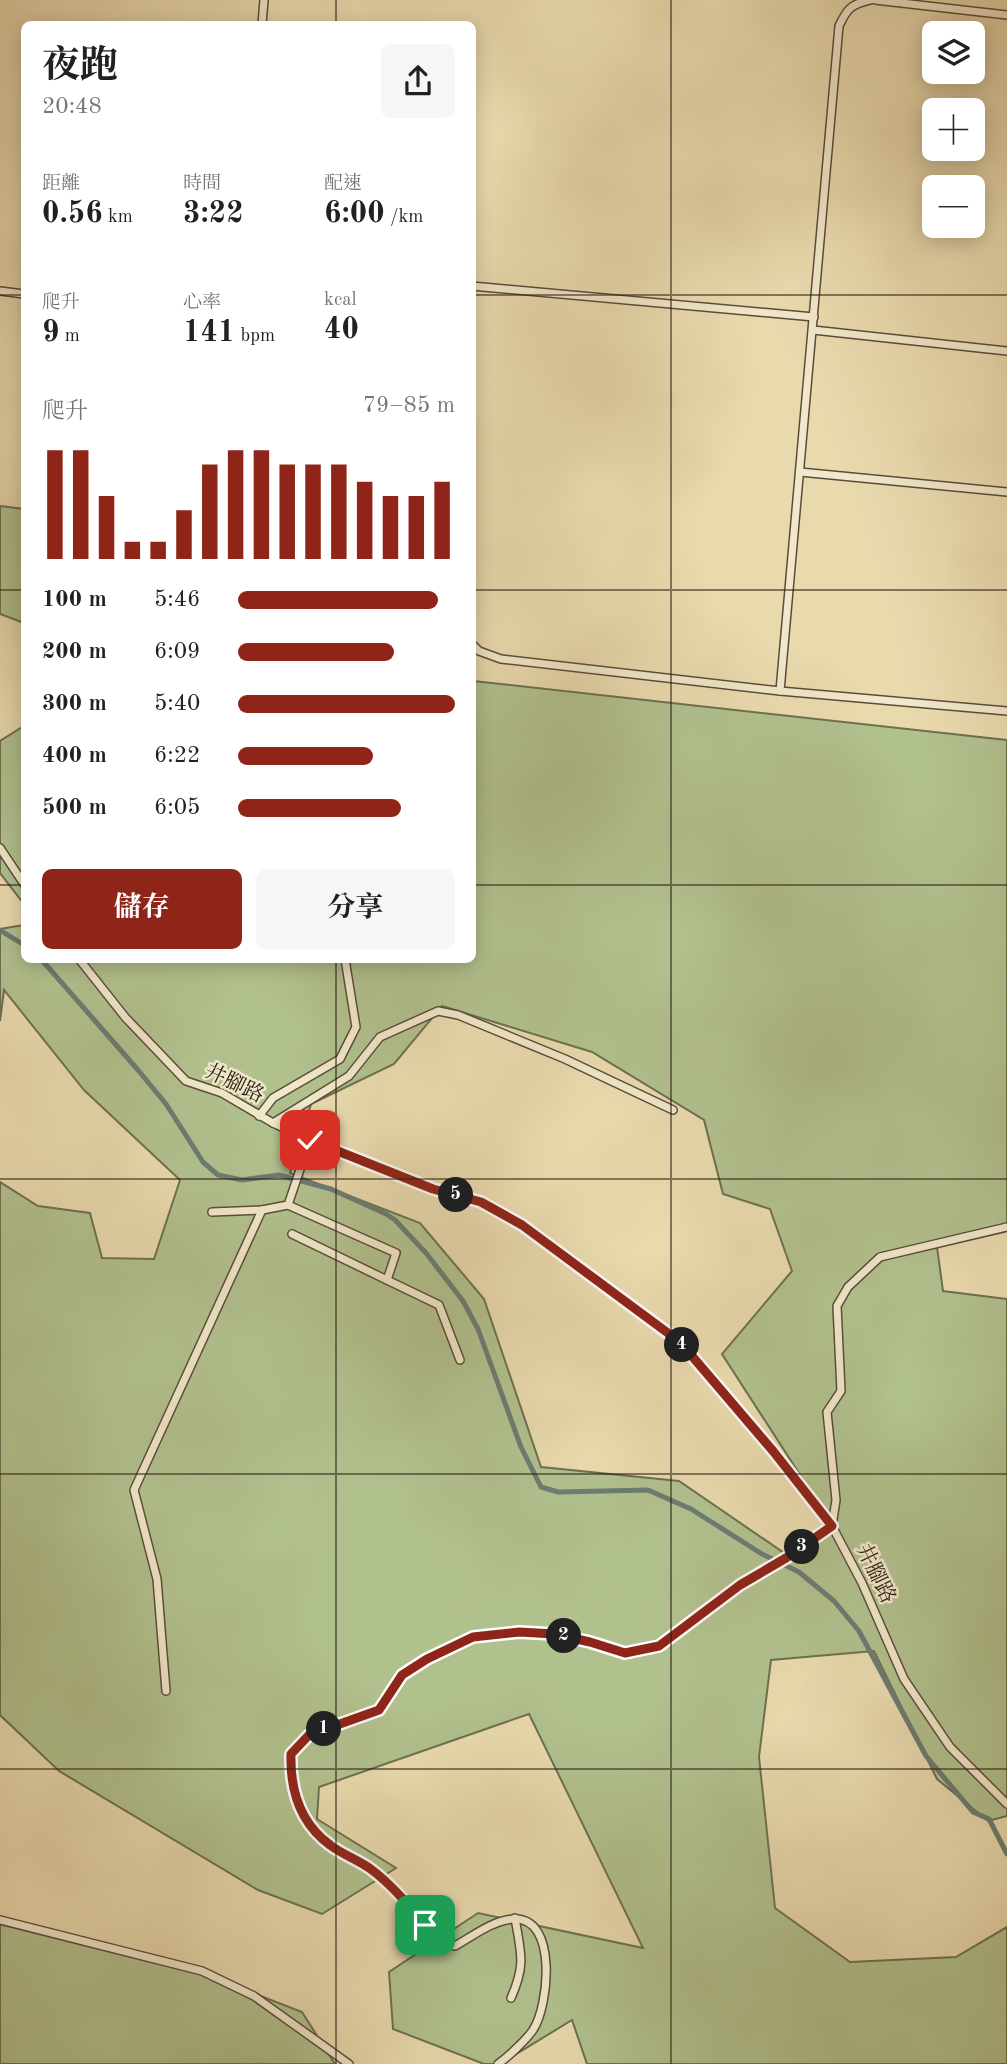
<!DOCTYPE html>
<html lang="zh-TW">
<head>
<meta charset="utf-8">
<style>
	:root { --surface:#fff; --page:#f6f6f6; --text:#202124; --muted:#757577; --accent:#8f2418 }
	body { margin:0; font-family:"Old Standard TT","Noto Serif TC",serif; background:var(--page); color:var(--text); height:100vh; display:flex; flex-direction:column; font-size:26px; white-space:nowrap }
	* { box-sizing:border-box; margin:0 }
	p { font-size:23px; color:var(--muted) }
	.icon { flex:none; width:38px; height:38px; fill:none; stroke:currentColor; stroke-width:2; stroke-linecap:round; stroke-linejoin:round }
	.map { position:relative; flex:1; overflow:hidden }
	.panel { position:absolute; left:21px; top:21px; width:455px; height:942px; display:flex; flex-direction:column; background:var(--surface); border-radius:10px; box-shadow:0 4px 18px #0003 }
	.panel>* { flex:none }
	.tools { position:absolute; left:922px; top:21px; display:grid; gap:14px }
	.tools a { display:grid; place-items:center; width:63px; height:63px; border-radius:10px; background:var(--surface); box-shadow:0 4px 18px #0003; font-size:35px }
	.pin { position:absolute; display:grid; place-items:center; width:60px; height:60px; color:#fff; margin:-30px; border-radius:14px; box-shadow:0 4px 10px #0006 }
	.km { position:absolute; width:35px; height:35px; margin:-18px; border-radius:50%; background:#222; color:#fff; font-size:19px; line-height:35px; text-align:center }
	.round { display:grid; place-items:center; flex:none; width:74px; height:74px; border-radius:10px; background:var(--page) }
	.overview { display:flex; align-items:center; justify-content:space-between; height:119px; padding:0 21px }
	h1 { font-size:38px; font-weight:700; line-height:52px }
	.metrics { display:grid; grid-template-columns:repeat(3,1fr); gap:10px; height:119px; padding:7px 21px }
	.metrics div { display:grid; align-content:center }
	.metrics b { font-size:30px; font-weight:700 }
	.metrics small { font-size:19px; font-weight:400 }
	.metrics p { font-size:19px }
	.chart { height:196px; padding:14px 21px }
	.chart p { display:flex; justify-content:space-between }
	.chart svg { width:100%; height:126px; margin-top:7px; stroke:var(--accent); stroke-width:6 }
	.action { display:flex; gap:14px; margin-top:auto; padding:14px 21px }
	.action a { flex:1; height:80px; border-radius:10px; background:var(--accent); color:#fff; font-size:28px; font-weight:700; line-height:80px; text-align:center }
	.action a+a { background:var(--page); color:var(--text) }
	ul { padding:0 21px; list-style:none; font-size:23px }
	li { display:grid; grid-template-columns:112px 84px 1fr; align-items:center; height:52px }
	li i { height:18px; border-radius:9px; background:var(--accent) }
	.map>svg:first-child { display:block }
	.green { fill:#b1c18e; stroke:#6d7051; stroke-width:2; fill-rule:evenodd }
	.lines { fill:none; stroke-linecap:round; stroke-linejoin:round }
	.stream { stroke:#6c7c73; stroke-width:5 }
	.lane-casing { stroke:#594d3a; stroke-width:10 }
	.lane { stroke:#f1e7ca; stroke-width:7 }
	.route-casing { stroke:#fff; stroke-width:14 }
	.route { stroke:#8f2418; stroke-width:9 }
	.grid { fill:none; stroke:#291e14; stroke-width:2; stroke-opacity:0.55 }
	.labels { text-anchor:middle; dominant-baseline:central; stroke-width:5; stroke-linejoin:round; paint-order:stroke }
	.street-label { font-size:21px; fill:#291e14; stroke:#f1e7ca }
</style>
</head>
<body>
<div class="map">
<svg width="1007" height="2064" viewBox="0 0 1007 2064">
	<rect width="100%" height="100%" fill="#e9daae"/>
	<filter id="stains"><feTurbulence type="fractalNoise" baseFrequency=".00286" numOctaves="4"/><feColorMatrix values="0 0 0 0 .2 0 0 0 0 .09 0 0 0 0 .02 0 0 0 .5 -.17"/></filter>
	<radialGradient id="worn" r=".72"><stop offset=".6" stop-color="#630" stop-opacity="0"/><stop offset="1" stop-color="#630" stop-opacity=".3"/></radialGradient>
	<g class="green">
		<path d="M0,506L24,509V623L0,614Z"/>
		<path d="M473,681L1007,740V1225L937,1247L943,1291L1007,1299V1816L988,1821L937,1779L874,1651L771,1660L759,1757L775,1908L850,1962L956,1957L1007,1927V2064H587L572,2020L500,2064H484L393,2029L389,1972L478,1913L643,1948L529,1714L319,1787L317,1819L396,1868L322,1914L258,1890L59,1771L0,1715V1182L38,1206L90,1213L102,1258L154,1259L180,1180L84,1090L4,990L0,1021V929L24,925V959H472ZM442,1006L592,1052L704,1120L723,1194L770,1209L792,1271L722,1354L835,1529L790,1557L679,1481L541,1467L484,1299L420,1223L290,1173L311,1104L394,1064Z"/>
		<path d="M24,726V904L0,873V741Z"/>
		<path d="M0,1923L168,1960L302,2012L335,2064H0Z"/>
	</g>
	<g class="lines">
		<g class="stream">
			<path d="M0,930L24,945"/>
			<path d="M41,959L138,1070L166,1104L203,1162L218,1175L242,1180L279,1175L331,1189L386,1214L395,1220L426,1253L463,1301L478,1329L521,1447L541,1487L558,1492L648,1490L691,1509L762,1554L799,1572L834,1601L859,1631L926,1756L973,1812L989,1819L1007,1854"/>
		</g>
		<g class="lane-casing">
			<g id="lane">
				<path d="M875,0L1007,15"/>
				<path d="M262,24L264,0"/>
				<path d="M472,286L814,317"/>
				<path d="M0,291L24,294"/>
				<path d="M813,330L1007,351"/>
				<path d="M800,472L1007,492"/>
				<path d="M472,644L479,651L501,659L780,691L1007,711"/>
				<path d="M780,691L839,26C847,9 851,4 870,0"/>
				<path d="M0,848L24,884"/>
				<path d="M79,959L125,1017L186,1081L222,1093L273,1123L310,1140L433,1189L481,1202L521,1225L680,1342L773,1451L832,1526L862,1583L904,1679L950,1747L1007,1804"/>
				<path d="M259,1116L273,1098L340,1059L356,1027L345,959"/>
				<path d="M273,1123L349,1076L380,1037L438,1011L458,1015L565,1059L673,1110"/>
				<path d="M288,1205L310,1140"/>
				<path d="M212,1212L262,1210L288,1205L396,1253L387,1280L292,1234"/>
				<path d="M387,1280L439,1305L460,1360"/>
				<path d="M166,1691L157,1579L134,1490L262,1210"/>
				<path d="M0,1920L202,1971L254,1996L349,2064"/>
				<path d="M511,1998C526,1964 521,1954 515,1918"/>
				<path d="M498,2064C508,2057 526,2040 533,2030C549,2006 558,1917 514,1919C493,1920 473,1936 455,1946C433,1941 423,1921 409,1904C400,1894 388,1885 378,1875C357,1856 325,1849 309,1825C295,1802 290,1780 291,1754L308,1735L379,1710L402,1675L427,1659L473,1637L519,1631L554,1634L590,1642L625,1653L659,1646L740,1585L787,1558L832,1526L836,1500L827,1412L841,1391L837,1306L848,1287L880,1257L1007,1227"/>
			</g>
		</g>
		<use href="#lane" class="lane"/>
	</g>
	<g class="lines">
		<g class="route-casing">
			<path id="route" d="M310,1140L433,1189L481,1202L522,1225L680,1342L773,1451L832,1526L786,1558L740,1585L659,1646L625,1653L590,1642L554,1634L519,1632L473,1637L427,1659L402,1675L379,1710L309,1735L291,1754C290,1789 300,1823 330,1845C343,1855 359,1860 372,1870C392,1885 409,1905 425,1925"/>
		</g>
		<use href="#route" class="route"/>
	</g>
	<path class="grid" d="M336,0V24M671,0V2064M0,295H24M472,295H1007M0,590H24M472,590H1007M0,885H24M472,885H1007M336,959V2064M0,1179H1007M0,1474H1007M0,1769H1007"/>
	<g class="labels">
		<g class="street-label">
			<text transform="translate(234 1084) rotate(26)">井腳路</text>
			<text transform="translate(875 1574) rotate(64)">井腳路</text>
		</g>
	</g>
	<rect width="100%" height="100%" filter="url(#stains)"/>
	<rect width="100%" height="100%" fill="url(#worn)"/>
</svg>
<div class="tools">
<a><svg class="icon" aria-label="layers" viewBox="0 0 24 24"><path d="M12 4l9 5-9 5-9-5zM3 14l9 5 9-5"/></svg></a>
<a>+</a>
<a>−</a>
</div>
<div class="pin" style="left:425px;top:1925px;background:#1e9e55"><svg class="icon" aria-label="arrive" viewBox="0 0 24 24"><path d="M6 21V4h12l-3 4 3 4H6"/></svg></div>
<div class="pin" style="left:310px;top:1140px;background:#d93025"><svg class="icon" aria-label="check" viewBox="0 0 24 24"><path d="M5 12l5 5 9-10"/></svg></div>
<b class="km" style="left:324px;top:1729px">1</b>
<b class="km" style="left:564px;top:1636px">2</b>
<b class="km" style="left:802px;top:1547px">3</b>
<b class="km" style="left:682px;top:1345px">4</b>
<b class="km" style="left:456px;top:1195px">5</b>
<section class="panel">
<div class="overview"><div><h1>夜跑</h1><p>20:48</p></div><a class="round"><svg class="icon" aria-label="share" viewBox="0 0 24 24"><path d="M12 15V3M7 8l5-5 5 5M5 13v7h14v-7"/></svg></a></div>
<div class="metrics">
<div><p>距離</p><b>0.56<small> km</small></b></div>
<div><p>時間</p><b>3:22</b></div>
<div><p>配速</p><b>6:00<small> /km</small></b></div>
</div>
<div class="metrics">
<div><p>爬升</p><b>9<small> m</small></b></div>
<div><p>心率</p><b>141<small> bpm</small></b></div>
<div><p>kcal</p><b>40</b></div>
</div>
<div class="chart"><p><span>爬升</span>79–85 m</p>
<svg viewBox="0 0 160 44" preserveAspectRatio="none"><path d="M5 44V6M15 44V6M25 44V22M35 44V38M45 44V38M55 44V27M65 44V11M75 44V6M85 44V6M95 44V11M105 44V11M115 44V11M125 44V17M135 44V22M145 44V22M155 44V17"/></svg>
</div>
<ul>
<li><b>100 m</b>5:46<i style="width:92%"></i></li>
<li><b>200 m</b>6:09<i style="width:72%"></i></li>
<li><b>300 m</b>5:40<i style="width:100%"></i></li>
<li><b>400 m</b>6:22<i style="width:62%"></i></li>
<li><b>500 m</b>6:05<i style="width:75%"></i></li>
</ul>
<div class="action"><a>儲存</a><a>分享</a></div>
</section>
</div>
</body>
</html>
